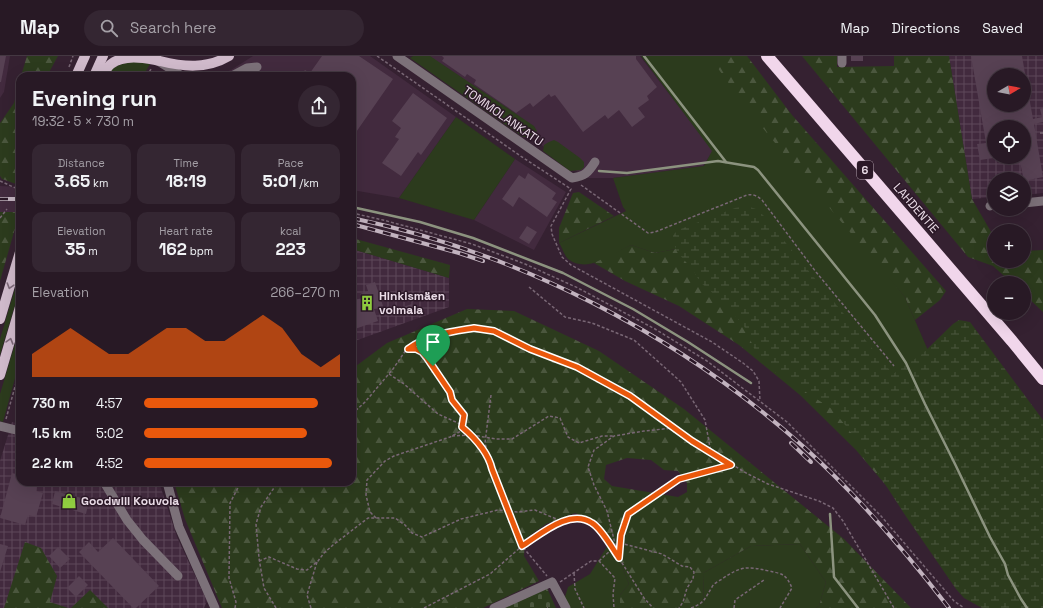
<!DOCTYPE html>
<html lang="en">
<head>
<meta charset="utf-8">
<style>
	:root { --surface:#281925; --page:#342632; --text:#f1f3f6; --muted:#a5a0a7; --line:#443842; --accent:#ea580c }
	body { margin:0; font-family:"Space Grotesk",sans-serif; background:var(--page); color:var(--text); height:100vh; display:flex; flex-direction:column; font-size:15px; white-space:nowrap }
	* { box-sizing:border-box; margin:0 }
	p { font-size:13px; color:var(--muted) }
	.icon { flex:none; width:22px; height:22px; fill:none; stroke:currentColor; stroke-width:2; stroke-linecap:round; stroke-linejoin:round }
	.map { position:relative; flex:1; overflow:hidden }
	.sheet { position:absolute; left:16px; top:16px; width:340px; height:414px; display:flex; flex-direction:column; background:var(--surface); border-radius:12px; box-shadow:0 4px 16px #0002,0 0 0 1px var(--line) }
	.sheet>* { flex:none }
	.needle { width:26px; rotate:80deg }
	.controls { position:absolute; left:987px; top:12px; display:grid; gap:8px }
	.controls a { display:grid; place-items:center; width:44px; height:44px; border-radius:50%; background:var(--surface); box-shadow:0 4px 16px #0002,0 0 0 1px var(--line); font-size:20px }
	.pin { position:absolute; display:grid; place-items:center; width:34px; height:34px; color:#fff; margin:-41px -17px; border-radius:50% 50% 50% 0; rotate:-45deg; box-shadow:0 0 4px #0007 }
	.pin .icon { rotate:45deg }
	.round { display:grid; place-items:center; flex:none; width:42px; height:42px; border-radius:21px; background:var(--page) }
	.head { display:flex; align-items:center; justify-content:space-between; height:68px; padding:0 16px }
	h1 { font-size:22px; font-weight:700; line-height:30px }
	.stats { display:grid; grid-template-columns:repeat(3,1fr); gap:6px; height:68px; padding:4px 16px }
	.stats div { display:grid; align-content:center; border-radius:10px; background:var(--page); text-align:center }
	.stats b { font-size:17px; font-weight:700 }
	.stats small { font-size:11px; font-weight:400 }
	.stats p { font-size:11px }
	.chart { height:112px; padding:8px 16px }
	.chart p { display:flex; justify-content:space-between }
	.chart svg { width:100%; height:72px; margin-top:4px; fill:var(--accent); opacity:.7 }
	ul { padding:0 16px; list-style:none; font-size:13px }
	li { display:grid; grid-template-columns:64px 48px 1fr; align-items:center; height:30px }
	li i { height:10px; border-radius:5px; background:var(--accent) }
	header { display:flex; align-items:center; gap:24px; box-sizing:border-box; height:56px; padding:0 20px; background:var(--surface); border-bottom:1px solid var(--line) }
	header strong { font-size:19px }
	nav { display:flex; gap:22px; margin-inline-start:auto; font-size:14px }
	.search { width:280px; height:36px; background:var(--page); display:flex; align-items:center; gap:10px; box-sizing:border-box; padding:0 14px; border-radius:22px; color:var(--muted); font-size:15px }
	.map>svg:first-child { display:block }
	.built { fill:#422a3e }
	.industrial { fill:url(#industrial-grid); fill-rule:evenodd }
	.grass { fill:#2c3b1d }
	.forest { fill:url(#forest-firs); fill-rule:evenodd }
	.wetland { fill:url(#wetland-marsh) }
	.cemetery { fill:url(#cemetery-stones) }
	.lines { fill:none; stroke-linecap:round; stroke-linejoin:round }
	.stream { stroke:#8c937f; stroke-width:2.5 }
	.building { fill:#574153; fill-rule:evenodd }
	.path { stroke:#796775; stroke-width:1.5; stroke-dasharray:3 2; stroke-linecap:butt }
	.minor { stroke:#7c7179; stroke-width:9 }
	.major { stroke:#d0bacb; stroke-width:10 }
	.highway { stroke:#f1d6eb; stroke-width:12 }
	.rail-casing { stroke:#c2b3bf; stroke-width:4 }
	.rail { stroke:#2b1827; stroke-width:2.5; stroke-dasharray:8; stroke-linecap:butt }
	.oneway { stroke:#7e6979 }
	.route-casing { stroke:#fff; stroke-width:8 }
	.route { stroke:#ea580c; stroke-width:5 }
	.labels { text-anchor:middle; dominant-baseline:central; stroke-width:3; stroke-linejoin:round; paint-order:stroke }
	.shield { fill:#2b1827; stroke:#b1a1ad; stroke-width:1 }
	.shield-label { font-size:11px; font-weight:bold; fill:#eadce7 }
	.street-label { font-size:12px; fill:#eadce7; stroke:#2b1827 }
	.poi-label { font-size:12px; font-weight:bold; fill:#eadce7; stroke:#2b1827; text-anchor:start }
</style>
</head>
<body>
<header>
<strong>Map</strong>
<div class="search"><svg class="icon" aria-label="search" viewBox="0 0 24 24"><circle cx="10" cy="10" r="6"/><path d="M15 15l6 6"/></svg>Search here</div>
<nav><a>Map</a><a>Directions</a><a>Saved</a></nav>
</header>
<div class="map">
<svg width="1043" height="552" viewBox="0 0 1043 552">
	<defs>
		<pattern id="industrial-grid" width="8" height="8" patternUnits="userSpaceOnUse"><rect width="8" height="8" fill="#422a3e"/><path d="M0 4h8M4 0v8" fill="none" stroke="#5d485a"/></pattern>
		<pattern id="forest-firs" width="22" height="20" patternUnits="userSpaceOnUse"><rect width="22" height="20" fill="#2c3b1d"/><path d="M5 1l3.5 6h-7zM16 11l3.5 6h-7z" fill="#4b573e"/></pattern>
		<pattern id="wetland-marsh" width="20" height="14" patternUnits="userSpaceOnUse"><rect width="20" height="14" fill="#2c3b1d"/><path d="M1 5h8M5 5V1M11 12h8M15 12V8" fill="none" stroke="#4b573e"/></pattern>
		<pattern id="cemetery-stones" width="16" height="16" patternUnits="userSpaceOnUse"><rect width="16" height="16" fill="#2c3b1d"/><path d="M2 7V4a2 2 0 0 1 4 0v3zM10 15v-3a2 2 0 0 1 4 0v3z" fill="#4b573e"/></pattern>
	</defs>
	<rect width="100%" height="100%" fill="#352131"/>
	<g class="built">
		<path d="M0,0H10L4,36L0,42Z"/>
		<path d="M253,0H370L456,61L399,142L352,134V20H215L231,14Z"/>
		<path d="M421,0H640L713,95L703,110L613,122H586Z"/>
		<path d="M515,103L566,136L534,194L474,164Z"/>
		<path d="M0,130L20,131V146L18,156H0Z"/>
	</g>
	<g class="industrial">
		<path d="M949,0H1043V137L1024,139V123H994V141L972,143ZM994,19H1024V49H994ZM994,71H1024V101H994Z"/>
		<path d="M352,193L449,222V251L352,286Z"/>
		<path d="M12,366L20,368V426H159L177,481L207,545L204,552H0V405Z"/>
	</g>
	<g class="grass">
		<path d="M413,0H430L534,70L537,75C533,81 529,81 523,81L410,2Z"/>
		<path d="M641,0H712L905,241L1039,552L981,531L681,192L655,197L631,189C613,198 587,218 568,203C564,199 562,191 559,187L626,155L623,151L613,122L704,110L712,95Z"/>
		<path d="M136,5L150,8L143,20H106C112,9 124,7 136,5Z"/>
		<path d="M456,61L515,103L474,164L399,142Z"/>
		<path d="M554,84L558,86L580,102L584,106V111L581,114L570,115L543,95L544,89L549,86Z"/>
		<path d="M20,216V232L0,299V283Z"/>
		<path d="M20,271V304L3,366L0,365V338Z"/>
		<path d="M611,484L629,528L620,539V552H570L565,541L568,531L590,518Z"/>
		<path d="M800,488L826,526L819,550L816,552H704L703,517L751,490Z"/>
	</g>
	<g class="forest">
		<path d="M27,0H58L47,20H21Z"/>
		<path d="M709,0H747L792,59L946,235L940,244L915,264L905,241L794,110L749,55Z"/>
		<path d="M802,0H837V11L894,10V0H949L972,143L994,181V205H1024V195L1043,194V256L1024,238V227H1012L993,210L968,201Z"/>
		<path d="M20,24V117L16,128L2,123L0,120V67L14,47Z"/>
		<path d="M579,136L614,160L559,187V172L573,137Z"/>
		<path d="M0,156H18L16,169L0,225Z"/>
		<path d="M352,182L450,209L449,222L352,193Z"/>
		<path d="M631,189L655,197L681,192L895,333L939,492L856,394L800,339L739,289L679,250L625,225L594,207Z"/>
		<path d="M467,253L514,255L599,295L684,353L844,483L911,552H816L819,550L826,526L800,488L751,490L703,517L704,552H620V539L629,528L611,484L598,466L575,457L546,468L525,483L524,500L539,525L483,552H222L185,463L174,426H352V313L387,287ZM627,402L651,404L664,414L678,415L687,427V436L678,441L612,430L604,423L606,409Z"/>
		<path d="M25,486L41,492L57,520L50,546L68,552H4Z"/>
		<path d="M90,534L108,552H71Z"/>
	</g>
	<path class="wetland" d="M747,150L756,153L763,159L893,318L922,298L953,268L959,264L970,266L1043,364V552H982L964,542L956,533L905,459L854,380L832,353L775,316L758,301L744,270L727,250L700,226L693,214L677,196L673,185V179L678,174L735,152Z"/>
	<path class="cemetery" d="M547,532L556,552H504Z"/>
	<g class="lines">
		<g class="stream">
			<path d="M644,0L726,106"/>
			<path d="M599,115L627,117L718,105L754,111L758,114L875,259L906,307L925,348L955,408L990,481L1005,508L1008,519L1021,543L1027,552"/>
			<path d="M352,151L420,166L473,182L563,217L633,253L688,286L751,327"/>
			<path d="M830,458L834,521L858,552"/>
		</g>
	</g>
	<g class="building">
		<path d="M0,0H6L1,26H0Z"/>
		<path d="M322,0H359L393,23L352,82V20H300L305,14L310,17Z"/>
		<path d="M442,0H636V3L657,31L647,40L649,44L638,52L645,61L632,71L619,54L608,63L605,59L583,76L555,39L551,41L549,38L533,51L530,47L516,57L474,28L476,24L467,18L465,21L442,5L444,2Z"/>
		<rect x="851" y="0" width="12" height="5"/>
		<path d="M971,0H1022L1033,63L1042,61L1040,53L1043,52V66L1034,68L1043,121L1024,125L1019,101H1024V71H994V102L980,104L977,88L986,87ZM994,19H1024V49H994Z"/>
		<path d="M413,37L447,62L421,99L418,96L401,120L382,107L399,83L395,81L401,72L392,65Z"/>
		<path d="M528,117L556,137L552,143L557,146L547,161L519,141L513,151L502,143L519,119L525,123Z"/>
		<path d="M527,170L537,176L529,188L519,182Z"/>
		<path d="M375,226L383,250L374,253L378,265L352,274V245L362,242L360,238L368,235L366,229Z"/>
		<path d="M412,248L415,256L400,261L397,253Z"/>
		<path d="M12,417L20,419V426H38L36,435L43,437L36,461L28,459L25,469L0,462Z"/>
		<path d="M55,435L89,444L86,458L52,448Z"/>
		<path d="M113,482L159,530L136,552H133L79,496L89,486L98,496Z"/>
		<path d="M0,488L8,490L0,516Z"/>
		<path d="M58,491L70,503L60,512L49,500Z"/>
		<path d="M79,520L88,529L76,541L67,532Z"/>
	</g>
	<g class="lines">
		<g class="path">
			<path d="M377,0L522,101L571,133L551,170L552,178L562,201L571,209L712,286L743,307L753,315L759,325L760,345"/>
			<path d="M69,11L73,0"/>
			<path d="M147,20L151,13"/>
			<path d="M1040,77H1043"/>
			<path d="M0,125L20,134"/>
			<path d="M581,129L648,177L655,176L747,139C754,138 757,140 762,144L816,216L894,310"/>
			<path d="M352,157L383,164L472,188L525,208L578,232L655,273L707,305L787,366L881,460L954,545L964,552"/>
			<path d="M0,162L7,153"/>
			<path d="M529,231L565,261L592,267L634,284L681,326L705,364L711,397"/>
			<path d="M389,318L404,328L438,358L458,367L472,379L488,402"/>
			<path d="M491,339L485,387L492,413L522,490L547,520"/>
			<path d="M352,358L365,346L393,313L406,294L420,285L440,277L474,272L494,275L530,293L577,311L630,340L692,385L748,418L768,428L819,445L833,452L843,465L894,552"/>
			<path d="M6,363L20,313"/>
			<path d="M452,380L472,379L496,383H512L549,360L560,362L568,381L579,387L602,380H614"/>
			<path d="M376,462L370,456L366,439L367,424L385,405L394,400L450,381L461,375L464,359L452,344L450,336L427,302L422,296L416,293H408"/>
			<path d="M620,487L662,498L682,510L690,511L694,516L693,523L687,532L683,546L679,552"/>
			<path d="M618,500L607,455L594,429L588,411L594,394L614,380L644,375L673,372"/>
			<path d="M619,500L621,479L628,459L669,429L679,423L731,409"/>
			<path d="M259,505L269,501L297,513L307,514L318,505L324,497L333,489L368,462H395L405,469L412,477L422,481L461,463L498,454L517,456L535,454L561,465"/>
			<path d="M599,505L612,493"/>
			<path d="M574,517L575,533L584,552"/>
			<path d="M560,526L591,505H599L615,522L613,538L614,552"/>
			<path d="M235,552L236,546L229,522L230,447L241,426"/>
			<path d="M276,552L264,532L259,502L256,468L261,451L278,426"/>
			<path d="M311,552L307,539L317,506"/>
			<path d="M424,552L490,518L522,490L561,465L571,463L582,464L592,466L597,471L619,502L644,542L653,552"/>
			<path d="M547,552H548"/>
			<path d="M691,552C705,547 705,542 712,531C714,527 719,525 722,523C741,510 747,510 769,515C783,518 786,518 792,532L780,552"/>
			<path d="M734,552L735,544L764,524"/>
		</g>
		<g class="minor">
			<path d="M397,0L572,122C585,120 588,117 595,106"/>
			<path d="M158,5L182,20"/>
			<path d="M842,7V0"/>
			<path d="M232,20L247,12L257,11"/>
			<path d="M1024,147L1043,145"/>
			<path d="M990,150L994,149"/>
			<path d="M0,370L20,375"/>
			<path d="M104,426L127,464L143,484L178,520"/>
			<path d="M167,426L179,471L215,552"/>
			<path d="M494,552L552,526L566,552"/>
		</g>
		<g class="major">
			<path d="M76,20L85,0"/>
			<path d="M94,20L103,0"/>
			<path d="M100,20C104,18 105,15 108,11C112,6 120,3 127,2C138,0 149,3 160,5C184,11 207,13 229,0"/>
			<path d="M0,263L20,196"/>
			<path d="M0,319L20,251"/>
		</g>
		<path class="highway" d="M767,0L1012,285L1043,323"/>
		<g class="rail-casing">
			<g id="rail">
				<path d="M0,143H20"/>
				<path d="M352,162C519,197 678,278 805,392C858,440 905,495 949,552"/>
				<path d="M352,168L459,197L483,205"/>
				<path d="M791,387L811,406"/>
			</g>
		</g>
		<use href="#rail" class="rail"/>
	</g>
	<defs><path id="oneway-chevron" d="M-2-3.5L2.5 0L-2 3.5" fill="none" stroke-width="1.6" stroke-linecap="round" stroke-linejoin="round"/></defs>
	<g class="oneway">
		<use href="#oneway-chevron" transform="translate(10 230) rotate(107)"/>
		<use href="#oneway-chevron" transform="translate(10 285) rotate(-74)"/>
	</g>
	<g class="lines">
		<g class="route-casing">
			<path id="route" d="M474,272L494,275L530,293L577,311L630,340L692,385L731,409L679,423L628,458L621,479L619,502C612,492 602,473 592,467C570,452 541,478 522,490L492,413C488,396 475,382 462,371L464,359L452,344L450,336L427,302L422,296L416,293H408C429,278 449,276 474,272Z"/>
		</g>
		<use href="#route" class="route"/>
	</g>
	<defs>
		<g id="building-bare" transform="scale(1.2)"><path d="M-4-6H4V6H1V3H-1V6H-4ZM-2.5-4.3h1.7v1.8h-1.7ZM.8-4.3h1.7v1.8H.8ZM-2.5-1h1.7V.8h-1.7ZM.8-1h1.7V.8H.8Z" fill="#90cd40" stroke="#2b1827" stroke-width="2.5" paint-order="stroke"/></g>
		<g id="shop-bare" transform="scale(1.2)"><path d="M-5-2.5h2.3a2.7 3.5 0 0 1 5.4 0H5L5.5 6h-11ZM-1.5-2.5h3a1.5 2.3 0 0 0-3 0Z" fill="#90cd40" stroke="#2b1827" stroke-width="2.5" paint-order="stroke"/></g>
	</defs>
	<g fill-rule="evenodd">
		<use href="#building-bare" x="367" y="247"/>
		<use href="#shop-bare" x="69" y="445"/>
	</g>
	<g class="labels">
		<rect class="shield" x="857" y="105" width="16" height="18" rx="3"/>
		<g class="shield-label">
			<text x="865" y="114">6</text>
		</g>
		<g class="street-label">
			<text transform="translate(503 60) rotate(35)">TOMMOLANKATU</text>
			<text transform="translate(916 152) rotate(49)">LAHDENTIE</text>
		</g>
		<g class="poi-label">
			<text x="379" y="240">Hinkismäen<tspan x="379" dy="14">voimala</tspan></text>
			<text x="81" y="445">Goodwill Kouvola</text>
		</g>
	</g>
</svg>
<div class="controls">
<a><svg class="needle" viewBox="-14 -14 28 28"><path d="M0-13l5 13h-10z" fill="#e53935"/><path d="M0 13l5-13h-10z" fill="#a5a0a7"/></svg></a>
<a><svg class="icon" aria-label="locate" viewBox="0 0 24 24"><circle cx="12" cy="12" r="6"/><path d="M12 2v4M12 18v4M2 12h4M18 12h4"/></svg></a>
<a><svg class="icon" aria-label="layers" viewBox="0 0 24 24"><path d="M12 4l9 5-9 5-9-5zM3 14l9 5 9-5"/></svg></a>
<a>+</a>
<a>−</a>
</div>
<div class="pin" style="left:433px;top:310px;background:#1e9e55"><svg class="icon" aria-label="arrive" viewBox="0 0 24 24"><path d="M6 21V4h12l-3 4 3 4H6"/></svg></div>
<section class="sheet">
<div class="head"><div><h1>Evening run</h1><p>19:32 · 5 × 730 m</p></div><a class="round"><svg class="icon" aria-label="share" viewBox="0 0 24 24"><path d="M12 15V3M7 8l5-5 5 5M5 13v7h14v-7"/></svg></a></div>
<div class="stats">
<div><p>Distance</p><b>3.65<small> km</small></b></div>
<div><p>Time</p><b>18:19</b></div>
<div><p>Pace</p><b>5:01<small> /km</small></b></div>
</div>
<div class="stats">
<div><p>Elevation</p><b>35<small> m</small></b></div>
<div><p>Heart rate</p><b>162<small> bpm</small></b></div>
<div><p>kcal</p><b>223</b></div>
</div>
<div class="chart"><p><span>Elevation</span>266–270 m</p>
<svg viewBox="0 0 160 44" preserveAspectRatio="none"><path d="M0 44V30L10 22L20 14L30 22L40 30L50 30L60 22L70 14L80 14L90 22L100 22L110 14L120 6L130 14L140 30L150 38L160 30V44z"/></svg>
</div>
<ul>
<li><b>730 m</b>4:57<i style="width:89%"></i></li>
<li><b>1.5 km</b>5:02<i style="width:83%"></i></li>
<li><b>2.2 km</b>4:52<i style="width:96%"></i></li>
</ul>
</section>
</div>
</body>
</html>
